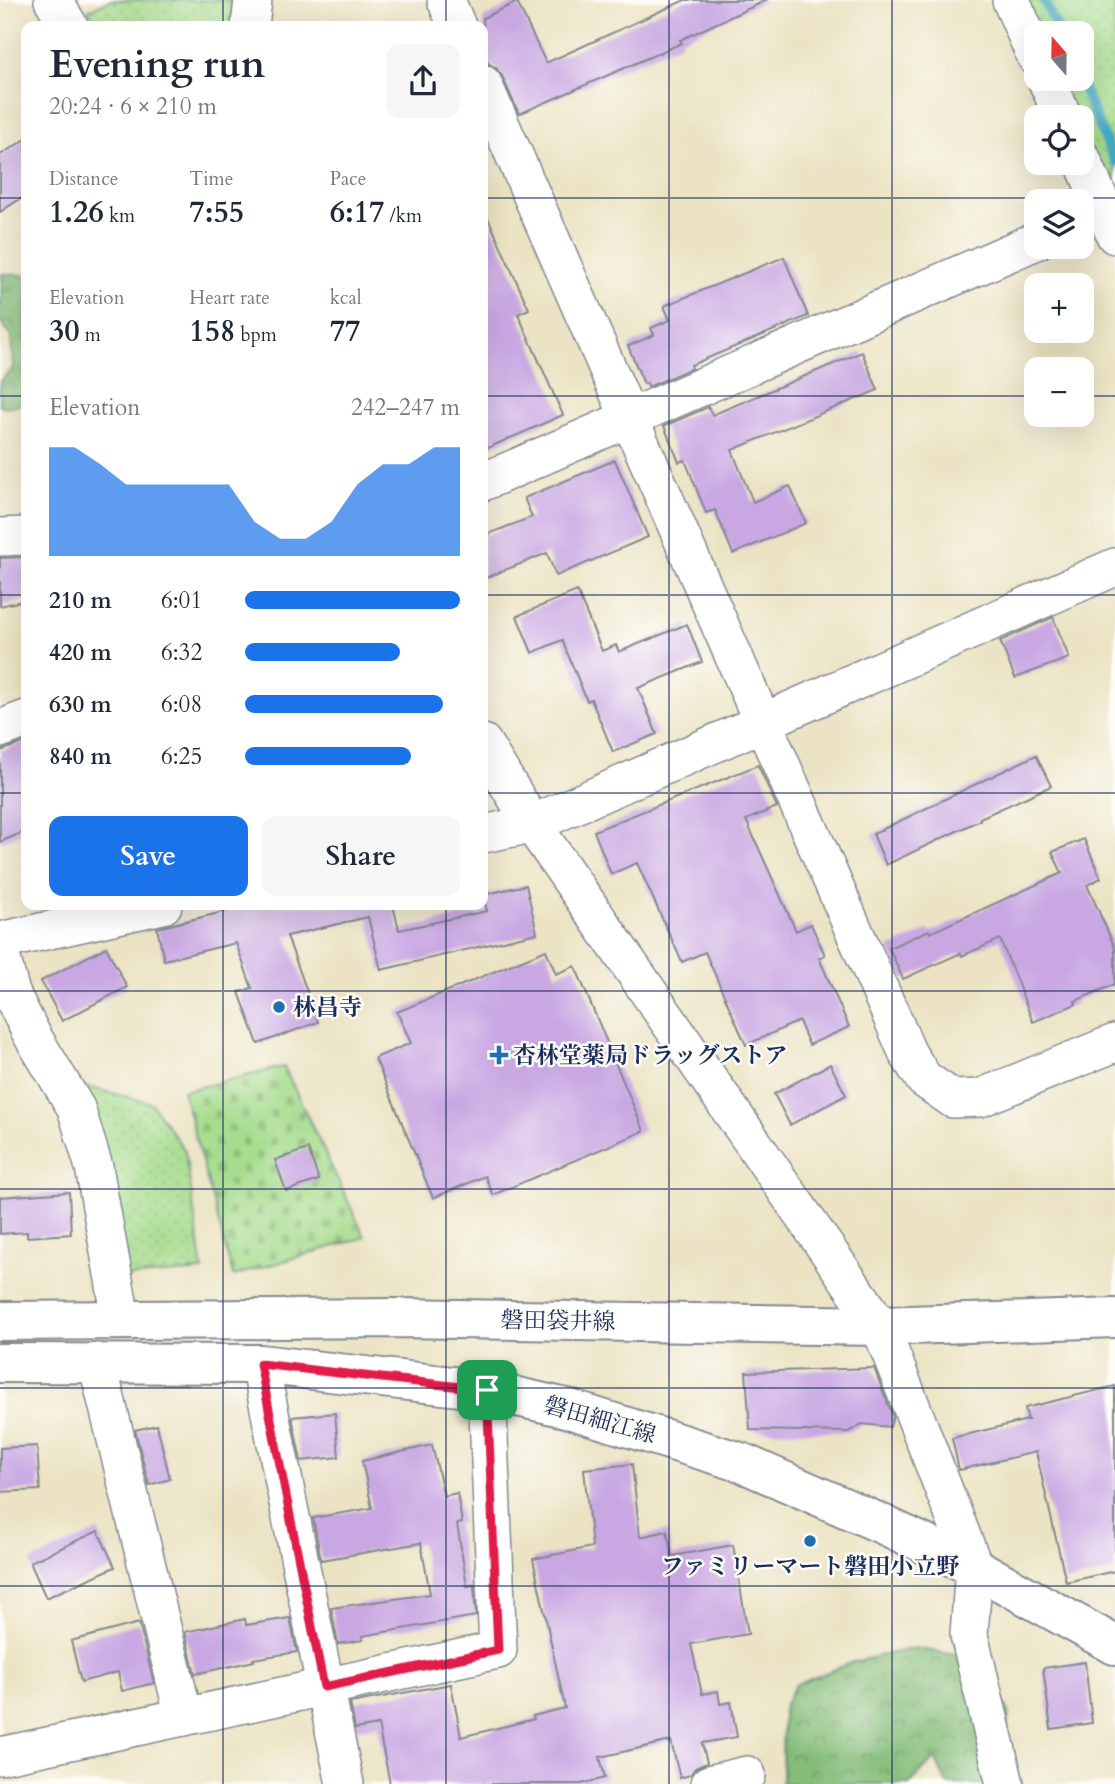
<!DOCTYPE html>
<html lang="en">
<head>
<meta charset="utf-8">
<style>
	:root { --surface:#fff; --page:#f6f6f7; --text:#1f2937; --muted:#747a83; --accent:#1a73e8 }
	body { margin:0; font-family:Cardo,"Noto Serif JP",serif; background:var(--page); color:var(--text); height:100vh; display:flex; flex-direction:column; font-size:26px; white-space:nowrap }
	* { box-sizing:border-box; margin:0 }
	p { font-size:23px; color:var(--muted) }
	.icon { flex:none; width:38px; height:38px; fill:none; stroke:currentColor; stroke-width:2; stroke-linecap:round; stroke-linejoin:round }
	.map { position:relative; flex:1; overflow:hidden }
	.panel { position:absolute; left:21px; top:21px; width:467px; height:889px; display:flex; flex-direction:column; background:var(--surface); border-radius:14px; box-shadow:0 7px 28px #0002 }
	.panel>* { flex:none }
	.needle { width:46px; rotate:340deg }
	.fabs { position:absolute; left:1024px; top:21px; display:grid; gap:14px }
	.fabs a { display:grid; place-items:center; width:70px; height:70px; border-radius:14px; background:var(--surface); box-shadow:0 7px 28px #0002; font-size:35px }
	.pin { position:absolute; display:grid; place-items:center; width:60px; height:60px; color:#fff; margin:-30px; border-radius:14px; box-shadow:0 4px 10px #0006 }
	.round { display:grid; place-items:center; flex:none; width:74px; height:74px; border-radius:14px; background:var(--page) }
	.summary { display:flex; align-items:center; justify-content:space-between; height:119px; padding:0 28px }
	h1 { font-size:38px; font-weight:800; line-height:52px }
	.metrics { display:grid; grid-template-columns:repeat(3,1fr); gap:10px; height:119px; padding:7px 28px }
	.metrics div { display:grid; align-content:center }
	.metrics b { font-size:30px; font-weight:800 }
	.metrics small { font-size:19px; font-weight:400 }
	.metrics p { font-size:19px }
	.chart { height:196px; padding:14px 28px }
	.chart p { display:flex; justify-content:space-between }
	.chart svg { width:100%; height:126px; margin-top:7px; fill:var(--accent); opacity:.7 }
	.cta { display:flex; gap:14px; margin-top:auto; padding:14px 28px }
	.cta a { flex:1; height:80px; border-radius:14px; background:var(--accent); color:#fff; font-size:28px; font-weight:800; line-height:80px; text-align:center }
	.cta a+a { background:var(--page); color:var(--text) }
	ul { padding:0 28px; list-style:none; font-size:23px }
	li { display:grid; grid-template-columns:112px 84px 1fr; align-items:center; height:52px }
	li i { height:18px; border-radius:9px; background:var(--accent) }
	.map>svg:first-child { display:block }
	.grass { fill:url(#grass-dots); stroke:#608676; stroke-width:2 }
	.forest { fill:url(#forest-crowns); stroke:#50766b; stroke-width:2 }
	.cemetery { fill:url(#cemetery-stones); stroke:#608676; stroke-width:2 }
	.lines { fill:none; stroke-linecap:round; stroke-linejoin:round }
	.stream { stroke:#43a9c3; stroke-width:10 }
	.building { fill:#c9a7e3 }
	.minor-casing { stroke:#838990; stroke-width:40 }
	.major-casing { stroke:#838990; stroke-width:42 }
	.minor { stroke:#fff; stroke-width:37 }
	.major { stroke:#fff; stroke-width:38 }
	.route-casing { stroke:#fff; stroke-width:14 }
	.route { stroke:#e11d48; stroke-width:9 }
	.grid { fill:none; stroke:#1b2f5e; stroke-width:2; stroke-opacity:0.55 }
	.poi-dot { fill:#1f6fb2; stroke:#fdfcf7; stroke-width:2.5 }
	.labels { text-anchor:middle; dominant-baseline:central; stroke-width:5; stroke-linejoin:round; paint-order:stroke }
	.poi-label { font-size:23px; font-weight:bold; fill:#1b2f5e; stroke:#fdfcf7; text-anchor:start }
	.street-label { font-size:23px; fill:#1b2f5e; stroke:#fdfcf7 }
</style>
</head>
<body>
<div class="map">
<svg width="1115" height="1784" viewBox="0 0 1115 1784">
	<defs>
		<pattern id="grass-dots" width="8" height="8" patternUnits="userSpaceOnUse" patternTransform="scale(1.75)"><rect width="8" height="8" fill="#a6dc8d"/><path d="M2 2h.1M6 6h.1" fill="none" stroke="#8ebd7c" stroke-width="1.8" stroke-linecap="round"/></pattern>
		<pattern id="forest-crowns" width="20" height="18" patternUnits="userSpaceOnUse" patternTransform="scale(1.75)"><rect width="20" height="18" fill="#84bc78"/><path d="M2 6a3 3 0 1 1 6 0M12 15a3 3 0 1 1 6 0" fill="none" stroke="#6b9966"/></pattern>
		<pattern id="cemetery-stones" width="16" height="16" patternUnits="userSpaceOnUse" patternTransform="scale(1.75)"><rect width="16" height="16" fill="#a6dc8d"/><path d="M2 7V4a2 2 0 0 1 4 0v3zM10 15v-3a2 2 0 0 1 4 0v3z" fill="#8ebd7c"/></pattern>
	</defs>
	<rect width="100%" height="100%" fill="#fdfcf7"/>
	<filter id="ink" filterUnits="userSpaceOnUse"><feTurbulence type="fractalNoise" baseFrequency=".0143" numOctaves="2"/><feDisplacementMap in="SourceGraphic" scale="14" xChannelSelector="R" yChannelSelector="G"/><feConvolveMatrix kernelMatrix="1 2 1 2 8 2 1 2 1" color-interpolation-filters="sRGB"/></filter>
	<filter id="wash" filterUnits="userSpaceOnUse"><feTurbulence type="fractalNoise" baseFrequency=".00686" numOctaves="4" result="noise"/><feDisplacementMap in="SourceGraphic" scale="28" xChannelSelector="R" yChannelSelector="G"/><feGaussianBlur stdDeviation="1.57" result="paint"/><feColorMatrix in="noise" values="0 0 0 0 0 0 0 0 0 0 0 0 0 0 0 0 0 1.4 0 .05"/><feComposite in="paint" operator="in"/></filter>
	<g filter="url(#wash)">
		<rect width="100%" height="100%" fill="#ebe3c3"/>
		<g class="grass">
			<path d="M110,0H231L233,26H98L88,10Z"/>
			<path d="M1011,0H1115V207L1082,159V117H1063L1046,79H1082V33H1036Z"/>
			<path d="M75,1084L151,1103L185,1151L203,1271L113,1278Z"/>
		</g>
		<g class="forest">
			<path d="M2,274L24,275L26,277V404L2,407L0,406V381L13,368L11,336L0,320Z"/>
			<path d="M914,1648L975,1658L1009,1711L1002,1768V1784H947L935,1758L910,1784H782L783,1708L795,1685L853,1662Z"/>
		</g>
		<path class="cemetery" d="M284,1067L365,1237L233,1276L183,1091Z"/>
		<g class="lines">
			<g class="stream">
				<path d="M1044,0L1059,33"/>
				<path d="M1079,79L1115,162"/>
			</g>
		</g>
		<g id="blocks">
			<g class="building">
				<path d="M685,0H767L680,40L682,43L519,114L502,76L496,68L489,64L483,52V18L517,2L546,63Z"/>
				<path d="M26,139V195L0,212V155Z"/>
				<path d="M483,207L529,309L518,314L563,415L483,450Z"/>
				<path d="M784,257L808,316L691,365L692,368L648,387L647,383L644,384L628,346L654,335L651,328L670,320L664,306Z"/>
				<path d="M862,352L878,390L732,450L753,502L790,486L806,523L733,554L715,510L706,513L685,460L679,462L664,426L708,407L712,415Z"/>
				<path d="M615,460L648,537L556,576L547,553L483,579V536L532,517L524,498Z"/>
				<path d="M26,557V600L0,606V558Z"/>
				<path d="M577,591L602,651L616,645L619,652L687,624L702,662L638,688L657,734L613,752L591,699L587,701L562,640L532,653L517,616Z"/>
				<path d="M1053,617L1069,658L1015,678L1000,641Z"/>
				<path d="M26,742V831L0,842V751Z"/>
				<path d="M1036,755L1051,786L980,818V820L886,865L873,834Z"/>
				<path d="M758,765L777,807L746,820L796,931L811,924L825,955L819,958L849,1027L809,1045L799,1021L746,1045L705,952L682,962L637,863L611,874L594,831Z"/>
				<path d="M1084,839L1101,878L1087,885L1115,948V984L1075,1001L1076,1004L1033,1022L1000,939L962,956L961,953L903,979L889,948L929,930L930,933L1062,873L1052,852Z"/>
				<path d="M526,885L537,933L381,970L368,917L287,936L318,1022L258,1044L239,992L252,988L236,943L164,960L157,928L252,905H393L399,930L487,911L483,895Z"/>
				<path d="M106,947L127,987L62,1021L41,981Z"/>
				<path d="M546,950L556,974L575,966L644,1131L493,1195L485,1176L433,1198L375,1058L411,1043L397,1012Z"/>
				<path d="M830,1064L846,1095L790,1125L774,1094Z"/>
				<path d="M308,1149L319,1180L286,1191L275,1160Z"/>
				<path d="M69,1192L71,1234L27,1237V1232L0,1234V1197Z"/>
				<path d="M874,1368L893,1417L890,1427L862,1424L848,1432L750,1430L746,1372Z"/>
				<path d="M1115,1386V1571L1066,1582L1036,1452L959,1470L952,1438L1028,1420L1025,1408Z"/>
				<path d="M335,1413L339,1457L301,1461L292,1417Z"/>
				<path d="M157,1425L170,1479L149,1485L135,1430Z"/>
				<path d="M432,1445L444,1496L457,1493L462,1523L457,1524L467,1586L474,1585L476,1616L362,1636L363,1640L338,1644L331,1608L430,1594L421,1543L321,1560L313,1518L372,1508L362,1461Z"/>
				<path d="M37,1446L40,1490L0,1492V1448Z"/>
				<path d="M632,1464L640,1537L667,1531L672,1556L733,1545L748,1634L691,1644L702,1694L718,1691L720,1704L731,1702L737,1737L702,1743L707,1763L695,1768L690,1775L680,1778L671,1741L600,1757L605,1778L581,1784H390L378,1725L355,1729L350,1703L451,1684L461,1737L534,1719L533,1716L565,1708L533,1559L592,1547L584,1469Z"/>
				<path d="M98,1531L115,1567L46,1598L30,1562Z"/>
				<path d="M290,1618L297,1652L253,1659L254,1661L195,1674L185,1632L245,1619L246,1625Z"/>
				<path d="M139,1623L154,1683L122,1691L118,1672L81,1682L71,1641Z"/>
				<path d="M1085,1662L1092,1723L1051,1729L1043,1668Z"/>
			</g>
		</g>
	</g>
	<g filter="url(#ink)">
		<use href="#blocks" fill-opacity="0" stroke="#838990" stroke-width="2"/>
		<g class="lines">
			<g class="minor-casing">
				<g id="minor">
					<path d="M53,0L69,26"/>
					<path d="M446,0L457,26"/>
					<path d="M1011,0L1036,57"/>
					<path d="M250,26L253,0"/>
					<path d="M1046,79L1063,117"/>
					<path d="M483,84L908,1054L924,1079L953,1099L980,1098L1115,1043"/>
					<path d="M1082,159L1115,235"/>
					<path d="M483,482L1036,241"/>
					<path d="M0,537L26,536"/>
					<path d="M0,729L26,719"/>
					<path d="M483,743L532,824L880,1326L974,1567L969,1635L1005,1784"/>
					<path d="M483,834L532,824L1115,567"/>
					<path d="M0,941L163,905"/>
					<path d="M0,952L11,993L33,1037L76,1108L94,1167L121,1319"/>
					<path d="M97,1362L184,1717"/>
					<path d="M260,1364L345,1784"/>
					<path d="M0,1756L498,1650L487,1390"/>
					<path d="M709,1784L747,1775"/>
				</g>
			</g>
			<g class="major-casing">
				<g id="major">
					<path d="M0,1321L397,1318L880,1326L1115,1318"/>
					<path d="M0,1363L260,1364L487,1390L566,1408L743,1463L884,1525L974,1567L1115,1645"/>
				</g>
			</g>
			<use href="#minor" class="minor"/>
			<use href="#major" class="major"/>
		</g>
	</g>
	<g class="lines" filter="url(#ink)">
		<g class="route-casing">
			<path id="route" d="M260,1364L487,1390L498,1650L324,1687Z"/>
		</g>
		<use href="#route" class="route"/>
	</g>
	<path class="grid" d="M223,0V26M446,0V26M669,0V1784M892,0V1784M0,198H26M483,198H1115M0,396H26M483,396H1036M1082,396H1115M0,595H26M483,595H1115M0,793H26M483,793H1115M223,905V1784M446,905V1784M0,991H1115M0,1189H1115M0,1388H1115M0,1586H1115"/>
	<g class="poi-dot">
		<circle cx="279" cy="1007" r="7"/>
		<path d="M495.5 1044.5h7v7h7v7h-7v7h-7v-7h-7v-7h7z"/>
		<circle cx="810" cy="1541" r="7"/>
	</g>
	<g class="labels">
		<g class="poi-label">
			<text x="293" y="1007">林昌寺</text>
			<text x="513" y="1055">杏林堂薬局ドラッグストア</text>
			<text x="810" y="1566" text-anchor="middle">ファミリーマート磐田小立野</text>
		</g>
		<g class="street-label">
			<text transform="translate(558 1321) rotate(1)">磐田袋井線</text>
			<text transform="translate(600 1420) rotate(16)">磐田細江線</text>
		</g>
	</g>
</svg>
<div class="fabs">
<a><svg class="needle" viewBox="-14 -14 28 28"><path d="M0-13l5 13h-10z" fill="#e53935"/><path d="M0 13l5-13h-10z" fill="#747a83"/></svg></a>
<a><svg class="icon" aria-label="locate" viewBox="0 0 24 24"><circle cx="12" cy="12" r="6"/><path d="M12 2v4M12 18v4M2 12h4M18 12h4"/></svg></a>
<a><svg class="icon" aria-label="layers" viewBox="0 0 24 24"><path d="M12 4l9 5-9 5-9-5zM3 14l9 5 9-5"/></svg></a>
<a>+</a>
<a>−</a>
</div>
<div class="pin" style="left:487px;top:1390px;background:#1e9e55"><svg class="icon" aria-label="arrive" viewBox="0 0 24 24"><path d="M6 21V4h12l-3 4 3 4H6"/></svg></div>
<section class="panel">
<div class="summary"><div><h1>Evening run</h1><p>20:24 · 6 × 210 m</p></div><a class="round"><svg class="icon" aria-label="share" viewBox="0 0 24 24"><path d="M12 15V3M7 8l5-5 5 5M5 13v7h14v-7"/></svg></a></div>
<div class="metrics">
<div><p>Distance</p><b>1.26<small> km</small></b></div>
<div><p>Time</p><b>7:55</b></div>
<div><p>Pace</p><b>6:17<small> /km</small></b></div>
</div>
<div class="metrics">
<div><p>Elevation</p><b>30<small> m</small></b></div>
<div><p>Heart rate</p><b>158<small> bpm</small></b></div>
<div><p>kcal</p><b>77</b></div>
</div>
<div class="chart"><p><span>Elevation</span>242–247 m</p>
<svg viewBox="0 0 160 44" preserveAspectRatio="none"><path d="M0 44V6L10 6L20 12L30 19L40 19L50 19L60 19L70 19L80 32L90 38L100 38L110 32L120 19L130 12L140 12L150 6L160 6V44z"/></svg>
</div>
<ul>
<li><b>210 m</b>6:01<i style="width:100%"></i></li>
<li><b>420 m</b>6:32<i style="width:72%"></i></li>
<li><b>630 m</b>6:08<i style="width:92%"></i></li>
<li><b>840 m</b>6:25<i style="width:77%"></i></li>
</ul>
<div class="cta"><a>Save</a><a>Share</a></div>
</section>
</div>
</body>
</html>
